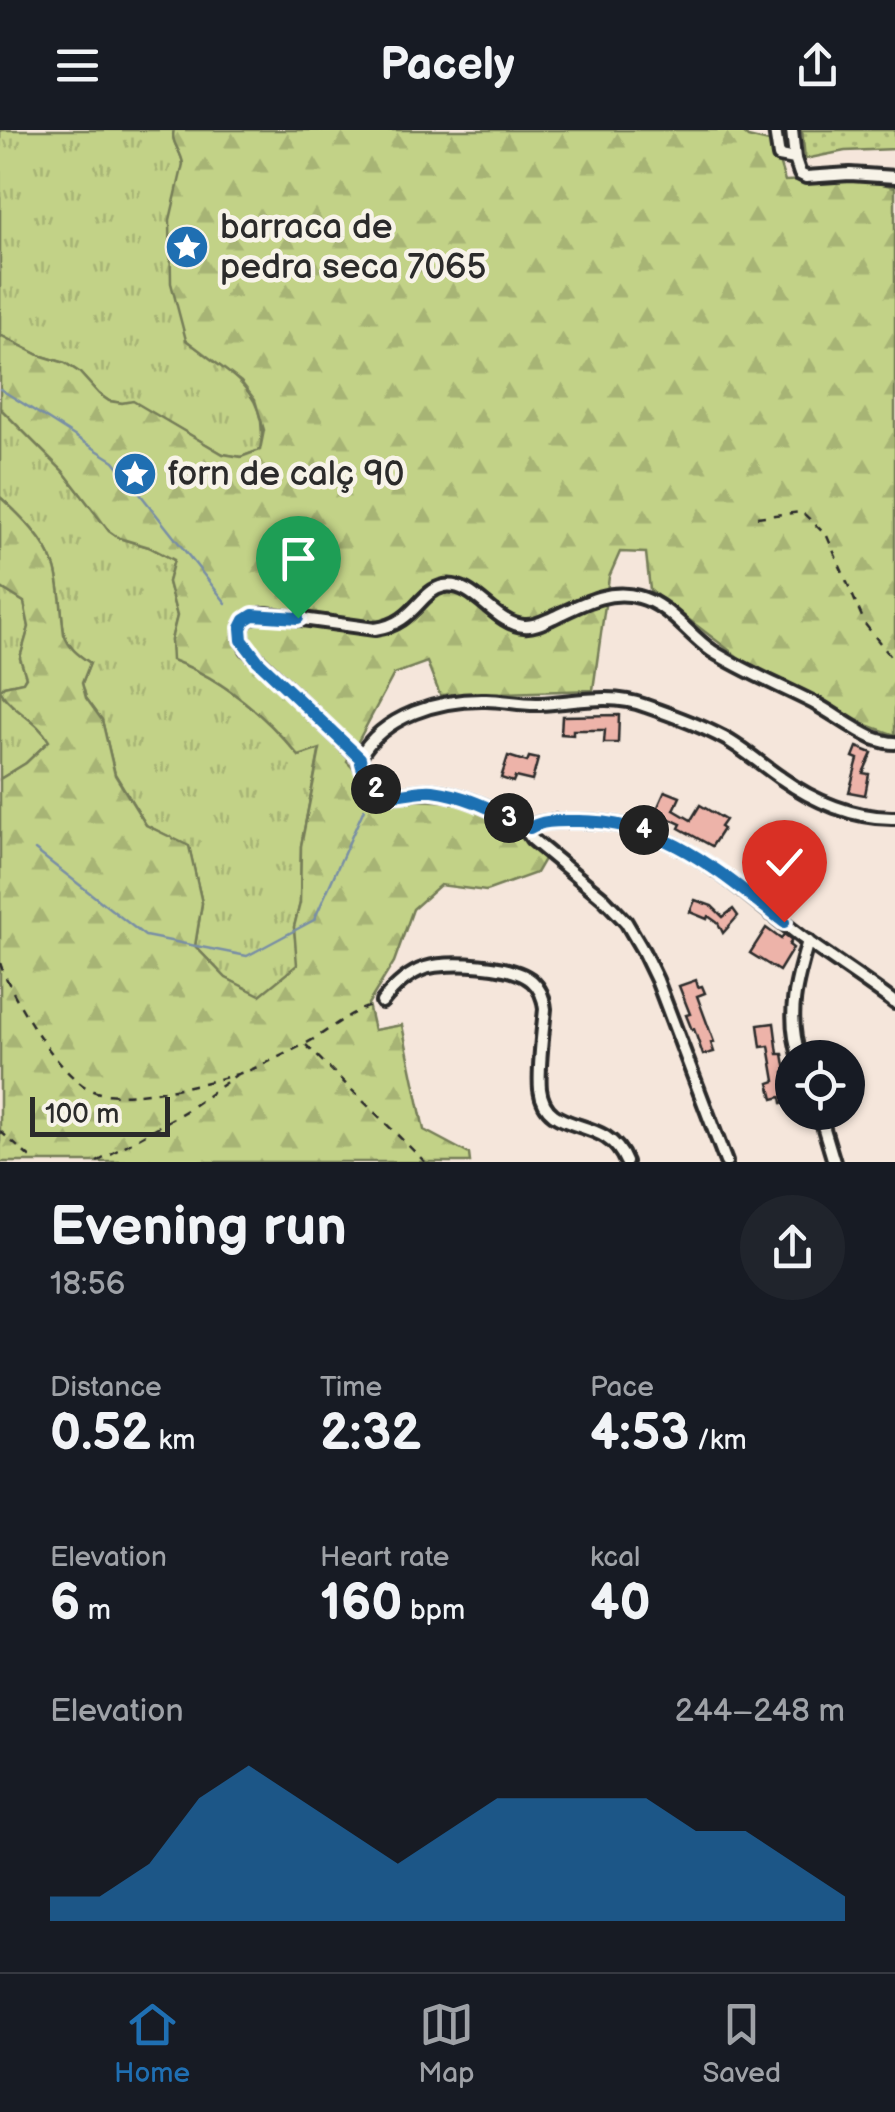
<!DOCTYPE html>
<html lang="en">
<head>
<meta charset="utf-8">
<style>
	:root { --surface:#171b24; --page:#20242c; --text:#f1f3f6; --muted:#9ea1a6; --line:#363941; --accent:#1f6fb2 }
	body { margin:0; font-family:"Balsamiq Sans",sans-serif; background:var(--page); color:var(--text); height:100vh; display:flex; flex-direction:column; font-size:38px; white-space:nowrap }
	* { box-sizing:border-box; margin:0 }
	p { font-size:32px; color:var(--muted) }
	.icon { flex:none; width:55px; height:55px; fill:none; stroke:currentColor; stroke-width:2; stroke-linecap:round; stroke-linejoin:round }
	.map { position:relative; height:1032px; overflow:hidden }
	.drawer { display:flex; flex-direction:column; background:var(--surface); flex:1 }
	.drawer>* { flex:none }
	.controls { position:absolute; left:775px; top:910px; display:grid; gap:20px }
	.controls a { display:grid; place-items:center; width:90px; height:90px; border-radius:50%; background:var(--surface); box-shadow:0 2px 8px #0004; font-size:50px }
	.scale { position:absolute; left:30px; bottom:25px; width:140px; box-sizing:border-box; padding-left:10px; border:5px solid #2b2b2b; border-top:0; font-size:28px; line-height:35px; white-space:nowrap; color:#2b2b2b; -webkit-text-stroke:8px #f7f3e8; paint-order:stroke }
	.pin { position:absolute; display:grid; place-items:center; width:85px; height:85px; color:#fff; margin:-102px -42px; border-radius:50% 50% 50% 0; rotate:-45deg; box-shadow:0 0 10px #0007 }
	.pin .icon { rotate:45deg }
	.km { position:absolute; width:50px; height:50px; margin:-25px; border-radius:50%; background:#222; color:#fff; font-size:28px; line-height:50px; text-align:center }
	.round { display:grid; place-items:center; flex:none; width:105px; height:105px; border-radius:52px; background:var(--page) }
	.head { display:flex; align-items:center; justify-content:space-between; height:170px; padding:0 50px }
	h1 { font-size:55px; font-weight:800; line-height:75px }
	.stats { display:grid; grid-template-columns:repeat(3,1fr); gap:15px; height:170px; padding:10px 50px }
	.stats div { display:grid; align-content:center }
	.stats b { font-size:50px; font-weight:800 }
	.stats small { font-size:28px; font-weight:400 }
	.stats p { font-size:28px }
	.chart { height:280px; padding:20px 50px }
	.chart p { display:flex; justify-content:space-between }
	.chart svg { width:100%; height:180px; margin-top:10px; fill:var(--accent); opacity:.7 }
	header { display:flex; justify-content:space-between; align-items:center; height:130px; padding:0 50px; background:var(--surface); font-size:45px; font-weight:800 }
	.tab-bar { display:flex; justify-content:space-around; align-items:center; height:140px; border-top:2px solid var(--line); background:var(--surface); font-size:28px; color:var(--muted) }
	.tab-bar a { display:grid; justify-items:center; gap:5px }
	.tab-bar .selected { color:var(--accent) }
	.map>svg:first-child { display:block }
	.grass { fill:url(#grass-tufts); stroke:#767e59; stroke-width:2.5 }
	.forest { fill:url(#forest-firs); stroke:#767e59; stroke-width:2.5 }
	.park { fill:url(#park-dots); stroke:#767e59; stroke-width:2.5 }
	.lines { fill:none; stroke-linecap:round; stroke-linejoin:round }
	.stream { stroke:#798fa5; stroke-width:2.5 }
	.building { fill:#edb3a9; stroke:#2b2b2b; stroke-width:2.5 }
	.minor-casing { stroke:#2b2b2b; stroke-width:18 }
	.path { stroke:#2b2b2b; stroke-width:2.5; stroke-dasharray:8 8; stroke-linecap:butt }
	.minor { stroke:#f7f3e8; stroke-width:10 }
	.route-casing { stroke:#fff; stroke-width:20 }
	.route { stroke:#1f6fb2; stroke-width:12 }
	.labels { text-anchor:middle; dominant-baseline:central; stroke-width:9; stroke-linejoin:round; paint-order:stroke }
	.poi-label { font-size:35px; fill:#2b2b2b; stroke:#f7f3e8; text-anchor:start }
</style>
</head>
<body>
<header><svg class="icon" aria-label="menu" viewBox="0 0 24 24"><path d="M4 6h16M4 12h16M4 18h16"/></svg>Pacely<svg class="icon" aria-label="share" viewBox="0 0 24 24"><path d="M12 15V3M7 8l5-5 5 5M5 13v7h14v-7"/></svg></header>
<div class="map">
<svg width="895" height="1032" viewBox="0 0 895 1032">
	<defs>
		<pattern id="grass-tufts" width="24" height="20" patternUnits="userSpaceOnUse" patternTransform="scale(2.5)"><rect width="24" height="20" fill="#c2d287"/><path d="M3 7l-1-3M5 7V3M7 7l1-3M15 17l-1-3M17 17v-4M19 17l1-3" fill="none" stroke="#a7b475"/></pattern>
		<pattern id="forest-firs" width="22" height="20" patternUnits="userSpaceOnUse" patternTransform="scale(2.5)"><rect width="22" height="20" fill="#c2d287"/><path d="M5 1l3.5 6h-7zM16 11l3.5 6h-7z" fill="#a7b475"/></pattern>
		<pattern id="park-dots" width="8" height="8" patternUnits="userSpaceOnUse" patternTransform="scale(2.5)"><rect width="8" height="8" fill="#c2d287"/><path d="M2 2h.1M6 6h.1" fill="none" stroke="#a7b475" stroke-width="1.8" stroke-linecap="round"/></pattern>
	</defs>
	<rect width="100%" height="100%" fill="#f5e6db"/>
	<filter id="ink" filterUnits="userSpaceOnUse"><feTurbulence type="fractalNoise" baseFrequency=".01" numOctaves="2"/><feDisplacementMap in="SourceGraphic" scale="20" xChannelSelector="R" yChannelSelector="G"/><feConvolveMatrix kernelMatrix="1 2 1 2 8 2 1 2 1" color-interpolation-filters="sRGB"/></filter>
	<g filter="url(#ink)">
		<g class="grass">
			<path d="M0,0H174C170,13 182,21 183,34L186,210C226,240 272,263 260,320L241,327L223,324L133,272L122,273L109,271L99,264L79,242L65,233L39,225L0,205Z"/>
			<path d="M0,278L63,341L109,401L119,408L149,417L174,430L168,452L177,486L171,510L173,530C224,549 264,585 299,626L320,617L301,716L300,773L294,797L298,835L260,866L226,848L195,816L202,773L189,717L146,695L115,644L102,590L86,568L82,553L90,533C77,524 69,518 64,503C61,482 61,459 55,438C46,410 21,386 0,367Z"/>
			<path d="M0,457L24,472L29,497L20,528L26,546L23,552L4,556L3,566C17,583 38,591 49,611L26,633L0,649Z"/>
		</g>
		<path class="forest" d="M174,0H740L748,7L773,13L785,51L858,48L895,57V605L850,589L738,527L650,460L646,423L620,422L609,447L593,560L440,565L427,532L394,544L347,632L383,669L463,672L547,724L536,743L486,761L440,755L413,779L394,832L368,874L374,900L402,895L424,1000L469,1024L470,1032H0V649L26,633L49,611C37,589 12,582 0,560L4,556L23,552L26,547L20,528L29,497L24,472L0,457V367C21,386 46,410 55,438C61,459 61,482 64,504C69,518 77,524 90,533L82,553L86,568L102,590L115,645L146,695L189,716L202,773L195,816L226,848L260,865L297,835L294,797L300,773L301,716L320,619L299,626C265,585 224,549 172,530L171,510L177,486L168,452L174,430L149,417L119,408L109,401L63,341L0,278V205L39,225L65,233L79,242L99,264L109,271L122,273L133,271L223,324L241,327L260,320L264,300L255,270L241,252L186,210L171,153L170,90L183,34C182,21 170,13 174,0Z"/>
		<path class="park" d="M802,0H895V19L845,21L805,29Z"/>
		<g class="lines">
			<g class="stream">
				<path d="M0,259L114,331L226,473"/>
				<path d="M35,720L145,806L247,826L314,790L364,679"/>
			</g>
		</g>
		<g class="building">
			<path d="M619,585L618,613H604L605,600H573V605L561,604L562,586Z"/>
			<path d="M857,617L872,623L863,643L869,644L865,665L849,662L858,629L853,627Z"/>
			<path d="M508,626L527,632L529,627L538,629L532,651L515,647L513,652L501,648Z"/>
			<path d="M665,661L680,667L674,680L691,690L700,675L725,690L720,697L723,699L712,716L679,698L681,694L659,684L661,680L657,679Z"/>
			<path d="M695,770L712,776L723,787L733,779L738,786L723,803L718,793L708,786L707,789L690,782Z"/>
			<path d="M766,798L781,809L784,804L792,810L789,815L793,818L779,841L750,823Z"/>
			<path d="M696,850L698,857L702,856L705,863L697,866L714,912L711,913L714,922L703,925L694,899L692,900L686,885L690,884L679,856Z"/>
			<path d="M774,893L778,924H783L786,941L784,942L789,959L792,958V970L782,973L781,967L773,969L769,953L775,951L769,916L761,917L758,895Z"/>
		</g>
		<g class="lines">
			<g class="minor-casing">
				<g id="minor">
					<path d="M775,0L779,26L795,29L800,44L806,47L850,44L895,47"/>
					<path d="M792,0L795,29"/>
					<path d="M359,628L247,519C235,498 242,486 266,484L375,499C415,494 419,461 444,456C475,451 494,494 524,496C534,497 543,492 552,488C580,475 608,458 639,467C670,475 687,504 712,521C743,541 781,556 814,573C834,584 852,598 873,608C881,611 887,613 895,613"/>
					<path d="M359,628C362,640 367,654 379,661C395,670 415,659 433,661C467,665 499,683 530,697C542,690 560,691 574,691C674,688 733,757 807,811C836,832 866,851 895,873"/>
					<path d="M359,628C383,585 440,569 486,570C504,570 522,575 540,574C576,572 611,563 646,576C672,585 700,595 724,608C744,619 762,635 781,648C813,671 855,689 895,688"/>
					<path d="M530,697L528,703L532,709L603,768L626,792L643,821L657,850L726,1032"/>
					<path d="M382,872C393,858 407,844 425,838C448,831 513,834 532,851C540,858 544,869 545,879C543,900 538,939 540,959C546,1009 606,982 626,1032"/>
					<path d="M800,928C786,886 796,852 808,811"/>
					<path d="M819,982L834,1032"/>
				</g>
			</g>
			<g class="path">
				<path d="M757,387L802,382L827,406L865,494L895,532"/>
				<path d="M0,833C12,867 59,947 93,961C125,974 218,951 250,940C267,933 283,925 299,917C325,905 344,884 371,876"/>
				<path d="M306,915L425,1032"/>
				<path d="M0,1001L35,1032"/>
				<path d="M97,1032L189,979L236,945"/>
			</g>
			<use href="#minor" class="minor"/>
		</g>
	</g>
	<g class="lines" filter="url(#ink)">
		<g class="route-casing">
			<path id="route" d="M298,488L253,485L245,490L241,498L242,510L258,531L360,628C362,640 367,654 379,661C395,670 415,659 433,661C467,665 499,683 530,698C542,690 560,691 574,691C663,689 719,742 784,792"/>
		</g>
		<use href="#route" class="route"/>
	</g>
	<defs>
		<g id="sight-disc" transform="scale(2.25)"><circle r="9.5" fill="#1f6fb2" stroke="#f7f3e8"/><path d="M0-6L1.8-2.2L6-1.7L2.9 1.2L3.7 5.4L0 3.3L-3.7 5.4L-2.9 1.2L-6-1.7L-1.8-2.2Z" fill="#fff"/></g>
	</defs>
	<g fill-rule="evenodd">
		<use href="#sight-disc" x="187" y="117"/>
		<use href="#sight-disc" x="135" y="344"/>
	</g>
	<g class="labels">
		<g class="poi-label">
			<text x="220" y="97">barraca de<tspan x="220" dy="40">pedra seca 7065</tspan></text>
			<text x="168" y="344">forn de calç 90</text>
		</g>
	</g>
</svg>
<div class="controls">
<a><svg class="icon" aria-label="locate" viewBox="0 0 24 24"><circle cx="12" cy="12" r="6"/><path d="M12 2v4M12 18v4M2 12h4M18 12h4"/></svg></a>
</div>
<div class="scale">100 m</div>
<div class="pin" style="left:298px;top:488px;background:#1e9e55"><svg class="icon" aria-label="arrive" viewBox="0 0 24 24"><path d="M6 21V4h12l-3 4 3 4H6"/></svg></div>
<div class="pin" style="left:784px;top:792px;background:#d93025"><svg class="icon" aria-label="check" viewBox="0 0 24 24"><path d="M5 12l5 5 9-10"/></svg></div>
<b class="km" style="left:376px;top:659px">2</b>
<b class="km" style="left:509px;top:688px">3</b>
<b class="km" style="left:644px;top:700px">4</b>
</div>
<section class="drawer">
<div class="head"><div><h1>Evening run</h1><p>18:56</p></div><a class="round"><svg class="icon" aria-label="share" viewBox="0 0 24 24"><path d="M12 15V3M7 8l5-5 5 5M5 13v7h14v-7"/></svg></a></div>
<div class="stats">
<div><p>Distance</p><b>0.52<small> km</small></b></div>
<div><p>Time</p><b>2:32</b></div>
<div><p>Pace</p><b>4:53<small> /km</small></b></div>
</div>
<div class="stats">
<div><p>Elevation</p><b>6<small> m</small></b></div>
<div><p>Heart rate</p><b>160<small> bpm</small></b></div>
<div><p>kcal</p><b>40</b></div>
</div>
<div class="chart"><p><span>Elevation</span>244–248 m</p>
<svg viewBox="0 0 160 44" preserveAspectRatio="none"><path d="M0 44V38L10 38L20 30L30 14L40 6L50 14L60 22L70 30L80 22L90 14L100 14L110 14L120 14L130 22L140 22L150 30L160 38V44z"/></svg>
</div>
</section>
<nav class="tab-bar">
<a class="selected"><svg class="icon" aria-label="home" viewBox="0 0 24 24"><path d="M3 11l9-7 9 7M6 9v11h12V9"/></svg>Home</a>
<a><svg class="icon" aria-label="map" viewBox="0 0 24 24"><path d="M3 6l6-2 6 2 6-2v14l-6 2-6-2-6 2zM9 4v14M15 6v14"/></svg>Map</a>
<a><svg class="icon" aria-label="saved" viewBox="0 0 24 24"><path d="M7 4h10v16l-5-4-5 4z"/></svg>Saved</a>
</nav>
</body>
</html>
